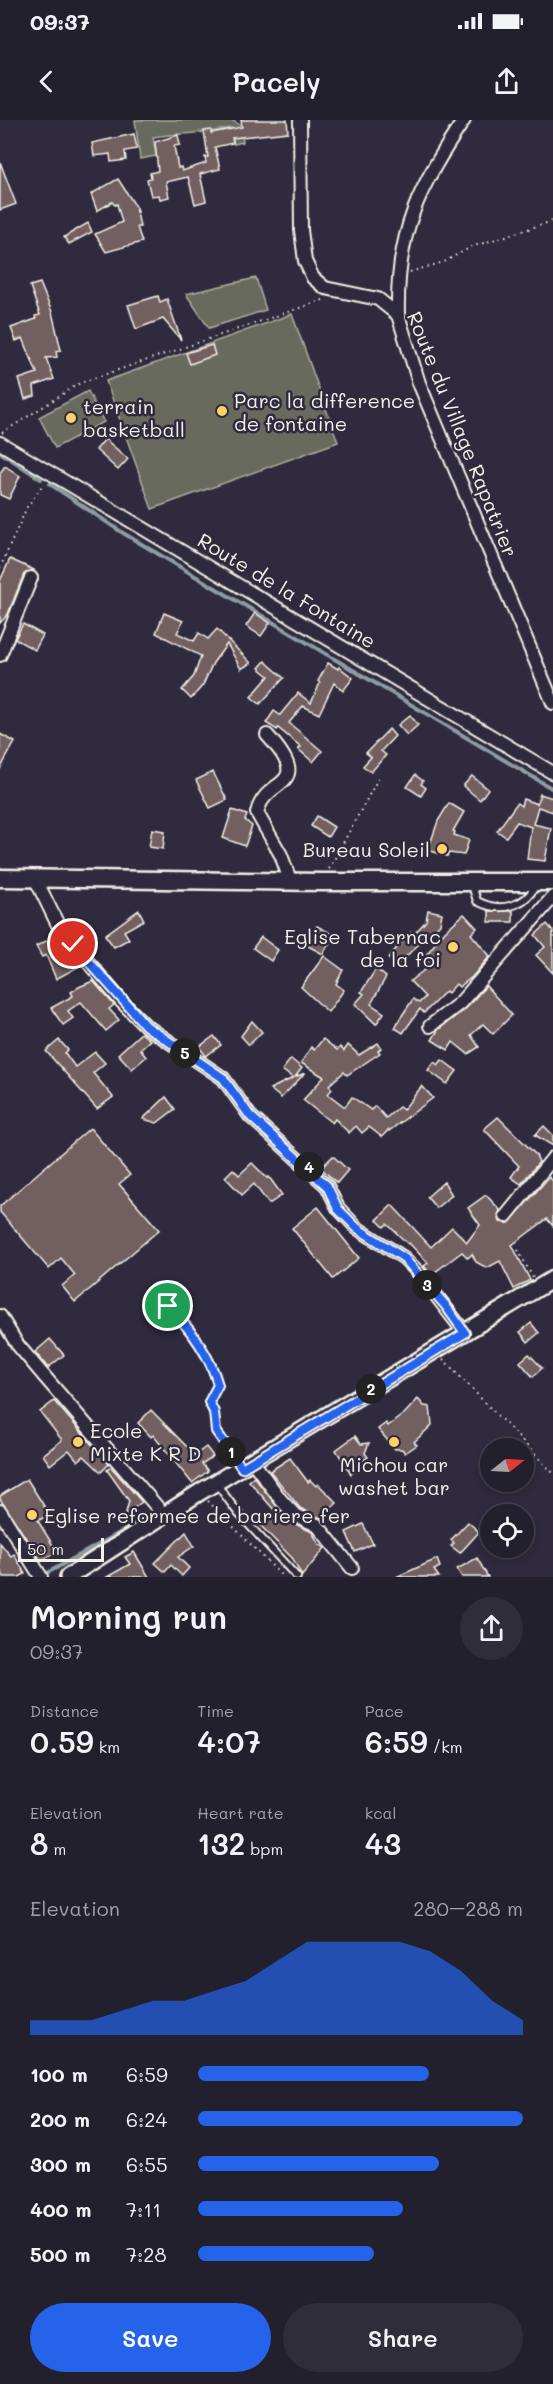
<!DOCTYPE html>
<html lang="en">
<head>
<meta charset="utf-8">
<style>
	:root { --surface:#23202e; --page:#2f2d3a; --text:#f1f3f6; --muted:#a3a3aa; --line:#403e4a; --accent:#2563eb }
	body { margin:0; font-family:Mali,sans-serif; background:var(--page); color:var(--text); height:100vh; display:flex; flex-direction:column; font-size:22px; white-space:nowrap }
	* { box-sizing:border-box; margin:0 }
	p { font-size:20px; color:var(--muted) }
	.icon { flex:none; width:33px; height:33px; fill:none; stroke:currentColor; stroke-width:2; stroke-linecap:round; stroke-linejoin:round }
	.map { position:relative; height:1457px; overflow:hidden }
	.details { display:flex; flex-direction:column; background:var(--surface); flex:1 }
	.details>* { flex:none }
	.needle { width:39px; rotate:72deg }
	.fabs { position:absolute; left:480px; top:1318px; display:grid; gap:12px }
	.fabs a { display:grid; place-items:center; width:54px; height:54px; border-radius:50%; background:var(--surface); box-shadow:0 3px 9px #0003,0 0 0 2px var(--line); font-size:30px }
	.scale { position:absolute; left:18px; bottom:15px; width:86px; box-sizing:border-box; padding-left:6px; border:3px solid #f4f1e8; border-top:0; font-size:16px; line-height:21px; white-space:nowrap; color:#f4f1e8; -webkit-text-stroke:4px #2f2a3d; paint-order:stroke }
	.pin { position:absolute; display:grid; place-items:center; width:51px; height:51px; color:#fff; margin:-26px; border:3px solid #fff; border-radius:50%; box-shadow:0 2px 6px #0007 }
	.km { position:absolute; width:30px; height:30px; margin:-15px; border-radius:50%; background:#222; color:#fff; font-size:16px; line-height:30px; text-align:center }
	.round { display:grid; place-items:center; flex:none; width:63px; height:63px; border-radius:32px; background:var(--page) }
	.summary { display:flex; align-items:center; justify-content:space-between; height:102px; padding:0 30px }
	h1 { font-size:33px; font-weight:600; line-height:45px }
	.figures { display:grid; grid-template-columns:repeat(3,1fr); gap:9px; height:102px; padding:6px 30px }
	.figures div { display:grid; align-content:center }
	.figures b { font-size:30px; font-weight:600 }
	.figures small { font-size:16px; font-weight:400 }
	.figures p { font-size:16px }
	.chart { height:168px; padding:12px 30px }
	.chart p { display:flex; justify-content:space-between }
	.chart svg { width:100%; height:108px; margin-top:6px; fill:var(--accent); opacity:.7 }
	.button { display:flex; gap:12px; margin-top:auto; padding:12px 30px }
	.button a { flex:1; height:69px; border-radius:36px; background:var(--accent); color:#fff; font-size:24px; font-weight:600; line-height:69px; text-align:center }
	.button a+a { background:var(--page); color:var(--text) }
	ul { padding:0 30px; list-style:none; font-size:20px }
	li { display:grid; grid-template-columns:96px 72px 1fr; align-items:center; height:45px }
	li i { height:15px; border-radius:8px; background:var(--accent) }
	.status { display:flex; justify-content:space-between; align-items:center; height:42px; padding:0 30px; background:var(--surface); direction:ltr }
	.status svg { height:16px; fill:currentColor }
	header { display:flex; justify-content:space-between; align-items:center; height:78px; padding:0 30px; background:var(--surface); font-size:27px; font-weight:600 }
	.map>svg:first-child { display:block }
	.green { fill:#676b5d; stroke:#aeaea2; stroke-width:1.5 }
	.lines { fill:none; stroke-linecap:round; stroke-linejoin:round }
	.stream { stroke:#8f9ca3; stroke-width:4 }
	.building { fill:#725e5f; stroke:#f4f1e8; stroke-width:1.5 }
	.service-casing { stroke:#f4f1e8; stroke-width:10 }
	.minor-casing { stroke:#f4f1e8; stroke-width:16 }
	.tertiary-casing { stroke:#f4f1e8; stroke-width:20 }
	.secondary-casing { stroke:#f4f1e8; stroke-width:21 }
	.path { stroke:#f4f1e8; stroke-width:2; stroke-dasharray:1.5 4.5; stroke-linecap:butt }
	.service { stroke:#2f2a3d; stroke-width:6 }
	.minor { stroke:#2f2a3d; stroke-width:12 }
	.tertiary { stroke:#2f2a3d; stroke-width:15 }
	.secondary { stroke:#2f2a3d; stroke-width:16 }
	.route-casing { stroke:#fff; stroke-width:12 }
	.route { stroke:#2563eb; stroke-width:8 }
	.poi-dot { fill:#ffd166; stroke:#2f2a3d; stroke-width:2 }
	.labels { text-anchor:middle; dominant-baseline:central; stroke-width:5; stroke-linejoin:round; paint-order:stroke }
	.poi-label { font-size:20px; fill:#f4f1e8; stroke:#2f2a3d; text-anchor:start }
	.street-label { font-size:20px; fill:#f4f1e8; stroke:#2f2a3d }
</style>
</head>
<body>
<div class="status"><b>09:37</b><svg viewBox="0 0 49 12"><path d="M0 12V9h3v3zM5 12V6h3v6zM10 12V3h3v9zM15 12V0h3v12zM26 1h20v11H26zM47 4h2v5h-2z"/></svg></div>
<header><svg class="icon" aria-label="back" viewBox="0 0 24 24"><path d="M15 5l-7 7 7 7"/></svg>Pacely<svg class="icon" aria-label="share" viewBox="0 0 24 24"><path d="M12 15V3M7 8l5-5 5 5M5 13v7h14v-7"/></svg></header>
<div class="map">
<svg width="553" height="1457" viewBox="0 0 553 1457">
	<rect width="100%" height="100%" fill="#2f2a3d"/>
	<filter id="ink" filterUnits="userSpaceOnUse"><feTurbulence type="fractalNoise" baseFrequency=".0167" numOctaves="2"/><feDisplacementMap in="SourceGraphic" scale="12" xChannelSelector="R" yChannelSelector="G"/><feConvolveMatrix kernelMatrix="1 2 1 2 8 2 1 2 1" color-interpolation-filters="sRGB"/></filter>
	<g filter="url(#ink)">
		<g class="green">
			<path d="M135,0H232L241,6L243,22L234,24L231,8C205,14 179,13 153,17L156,36L140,39Z"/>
			<path d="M256,158L266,190L209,208L186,174Z"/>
			<path d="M292,194L338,322L152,389L106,261Z"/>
			<path d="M88,271L104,302L55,328L39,297Z"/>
		</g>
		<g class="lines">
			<g class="stream">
				<path d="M0,332L41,359"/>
				<path d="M50,364L123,413L553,669"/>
				<path d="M49,1452L150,1396"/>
			</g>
		</g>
		<g class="building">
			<path d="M241,0H287L288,12L232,18L233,23L215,27L220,49L200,54L206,81L195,84L188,57L166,62L169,77L160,79L159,75L151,76L147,59L151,58L150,53L158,51L155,22L178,15L180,25L174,26L178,48L181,47L182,51L206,43L205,37H208L204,11L211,10V13L242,7Z"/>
			<path d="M134,14L137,29L125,31L126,40L111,42L110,34L94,36L92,23Z"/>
			<path d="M0,42L16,84L0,90Z"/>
			<path d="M118,59L136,87L140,107H137L142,122L106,132L95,114L122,102L117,84L115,85L112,82L97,91L91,74Z"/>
			<path d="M88,103L92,112L69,124L64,117Z"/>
			<path d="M40,163L52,192L61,230L56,231L57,237L46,238L54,259L34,266L35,276L25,279L19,259L37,253L23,218L16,221L11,208L36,199L35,196L40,195L30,166Z"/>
			<path d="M158,176L160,182L167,179L181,220L163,199L136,209L128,185Z"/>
			<path d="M212,225L215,235L190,244L186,233Z"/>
			<path d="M105,319L128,339L118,350L96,330Z"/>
			<path d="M5,346L20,356L9,379L0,375V353Z"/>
			<path d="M10,439L34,450L24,454L8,494L0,503V461Z"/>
			<path d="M164,493L183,501L177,513L194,521L199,513L208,519L217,509L251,543L241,549L227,524L213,543L203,565L191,579L182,570L194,556L201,536L156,513Z"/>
			<path d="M255,493L270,503L261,516L246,506Z"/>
			<path d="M23,504L43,515L35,530L15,519Z"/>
			<path d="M265,541L284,558L260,584L251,577L269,556L259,548Z"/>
			<path d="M328,543L338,549L339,547L353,558L343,571L334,563L319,594L303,586L289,603L322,631L313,642L298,629L301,627L278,608L277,610L266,603L274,591L280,595L298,573L311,583L320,563L318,561Z"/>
			<path d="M410,595L418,605L407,615L398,605Z"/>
			<path d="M389,609L395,616L381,631L386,635L371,652L363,646L371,637L366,633Z"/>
			<path d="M0,614L15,622L0,649Z"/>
			<path d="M213,652L227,680L210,688L196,660Z"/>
			<path d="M415,655L423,661L421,664L426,668L421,676L407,667Z"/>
			<path d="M472,656L488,669L480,680L463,666Z"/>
			<path d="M540,674L553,678V692L538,687L533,704L551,708L545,741L527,739L531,707L517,702L506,717L497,711L517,683L521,686L523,679L537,684Z"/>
			<path d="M449,683L464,692L453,711L455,712L454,715L469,720L464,735L449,733L447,736L428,730L438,701Z"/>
			<path d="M232,690L247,695L245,700L252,706L245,726L223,718Z"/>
			<path d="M317,696L334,707L328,717L311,706Z"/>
			<path d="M152,709L165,711L163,729L149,727Z"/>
			<path d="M139,790L144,800L124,811L129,819L114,827L105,815Z"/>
			<path d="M428,790L442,793L440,804L396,846L388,838L411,812L414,814L426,801Z"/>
			<rect x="489" y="791" width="24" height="11"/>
			<path d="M464,794L477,808L471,814L490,836L472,857L459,867L456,864L448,873L446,871L424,893L420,889L403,913L395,908L399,900L413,879L419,883L425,877L410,861L428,847L422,840L445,811Z"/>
			<path d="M547,804L553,811V853L536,835L545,827L535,815Z"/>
			<path d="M317,806L334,815L323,834L306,825Z"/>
			<path d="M54,817L56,823L60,822L72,836L78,847L56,859L46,835L42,837L36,826Z"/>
			<path d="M261,817L278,830L271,841L253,828Z"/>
			<path d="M324,836L343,850L336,864L344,870L328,892L301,867Z"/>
			<path d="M376,849L386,857L371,884L384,893L376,904L355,884L364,874L361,872Z"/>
			<path d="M93,861L114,885L109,889L119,900L106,911L81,882L68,891L73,898L63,905L51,888L73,876L71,872L79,867Z"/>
			<path d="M486,866L512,895L493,914L483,904L471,915L479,927L468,934L453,922L448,930L432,920L438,910L465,889Z"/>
			<path d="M252,901L262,912L249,925L241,916Z"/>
			<path d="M141,913L150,920L140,929L146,937L132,949L118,934Z"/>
			<path d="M214,916L221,925L206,936L199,927Z"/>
			<path d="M323,919L337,930L340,927L344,931L348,925L359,935L378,923L381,928L378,931L380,933L347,955L344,952L329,965L332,969L328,974L345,987L352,977L371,990L375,986L386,998L399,987L403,990L422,966L433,978L389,1011L388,1010L382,1017L369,1007L362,1013L356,1006L349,1013L335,999L332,1003L303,980L324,957L301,943L311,927L314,930Z"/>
			<path d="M59,920L68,930L65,933L75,947L95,932L105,943L93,953L113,977L97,989L46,931Z"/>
			<path d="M291,939L302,948L295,957L305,953L281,978L270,969L293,958L282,950Z"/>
			<path d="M442,940L457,951L447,964L428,950L434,942L438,945Z"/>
			<path d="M166,977L175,989L157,1003L143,999Z"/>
			<path d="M498,997L536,1035L539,1042L521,1064L511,1057L519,1046L484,1009Z"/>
			<path d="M544,1006L553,1015V1026L535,1015Z"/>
			<path d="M90,1008L130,1055L119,1064L159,1110L75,1182L62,1166L75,1155L61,1138L49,1149L0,1092V1086Z"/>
			<path d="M333,1036L348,1050L337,1063L321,1048Z"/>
			<path d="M252,1043L267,1058L269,1057L282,1075L269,1084L254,1064L242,1075L225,1057L233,1049L239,1055Z"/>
			<path d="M549,1057L553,1061V1106L547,1099L512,1125L530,1160L514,1169L500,1141L487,1148L476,1142L472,1134L468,1138L462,1132L431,1155L424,1146L428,1143L409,1123L408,1124L387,1104L384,1107L377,1100L392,1085L431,1127L452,1107L467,1122L480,1105L468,1088L486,1075L500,1090L498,1095L500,1102L509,1103Z"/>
			<path d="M444,1062L452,1075L436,1088L427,1077Z"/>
			<path d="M318,1087L359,1138L333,1159L292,1108Z"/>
			<path d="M531,1203L539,1213L528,1222L520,1212Z"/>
			<path d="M50,1219L64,1235L48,1248L35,1232Z"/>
			<path d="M529,1234L542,1248L533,1257L520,1242Z"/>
			<path d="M418,1279L424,1286L430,1287L432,1305L414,1322L417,1325L405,1333L402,1329H395L378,1309L386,1303L388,1306L405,1293Z"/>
			<path d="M54,1281L109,1344L101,1352L84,1336L78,1341L69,1330L50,1345L43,1335L62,1320L40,1292Z"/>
			<path d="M151,1290L195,1335L206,1327L213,1336L202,1344L208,1351L192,1363L153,1315L151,1317L138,1303Z"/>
			<path d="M355,1316L361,1324L369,1323L365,1333L368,1337L363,1341L365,1344L351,1354L336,1330Z"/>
			<path d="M290,1338L308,1362L310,1360L316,1366L318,1364L337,1383L320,1398L300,1388L270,1351Z"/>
			<path d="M111,1347L142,1382L134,1388L137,1395L124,1400L129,1381L107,1350Z"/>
			<path d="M254,1357L289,1401L312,1412L319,1424L325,1428L302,1456L293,1439L261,1406L276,1392L249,1361Z"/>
			<path d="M27,1359L49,1394L38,1401L57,1432L41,1441L0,1379V1376Z"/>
			<path d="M468,1402L479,1412L460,1433L451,1426L454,1423L451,1420Z"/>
			<path d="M363,1404L373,1424L355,1432L346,1412Z"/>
			<path d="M186,1412L194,1426L178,1437L189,1448L182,1456L171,1445L165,1452L155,1443Z"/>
			<path d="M0,1423L11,1436L14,1434L25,1454L19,1457H4L0,1449Z"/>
			<path d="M134,1432L149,1457H107L130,1444L125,1437Z"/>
			<path d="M477,1438L488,1457H462L457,1449Z"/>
			<path d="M437,1439L440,1447L434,1450L439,1457H396Z"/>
		</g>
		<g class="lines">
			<g class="service-casing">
				<g id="service">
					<path d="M471,762L477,781C499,793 525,787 536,765"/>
					<path d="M216,1363L238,1393L297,1457"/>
				</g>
			</g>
			<g class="minor-casing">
				<g id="minor">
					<path d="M300,0L301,110L305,141L313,158L325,168L378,179L398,195L419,263L553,583"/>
					<path d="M398,195C396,112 419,67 464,0"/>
					<path d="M0,323L553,653"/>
					<path d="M0,535L31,458"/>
					<path d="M267,615C317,670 265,655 257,693L281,735L290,760"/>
					<path d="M35,758L60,809L122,882L146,906L223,958L250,996L327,1066L338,1088L357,1108L404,1138L418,1152L465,1213"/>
					<path d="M430,906L460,883L553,777"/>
					<path d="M506,1096L553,1038"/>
					<path d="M0,1196L17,1224L44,1256L164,1395"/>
					<path d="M253,1342L281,1380L295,1395L317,1405L352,1448"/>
					<path d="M0,1391L41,1457"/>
				</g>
			</g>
			<g class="tertiary-casing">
				<path id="tertiary" d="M68,1457L200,1372L553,1159"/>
			</g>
			<g class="secondary-casing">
				<path id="secondary" d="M0,758L322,762H553"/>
			</g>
			<g class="path">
				<path d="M410,152L444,142L471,127L553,101"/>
				<path d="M2,313L80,263L323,180"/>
				<path d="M0,448L27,387L44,363"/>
				<path d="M329,749L380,655"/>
				<path d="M518,1130L533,1158"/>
				<path d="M168,1186C190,1208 210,1235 218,1265L209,1282L214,1292L216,1311L235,1338"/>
				<path d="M443,1239L553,1353"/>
				<path d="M208,1381L283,1457"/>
			</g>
			<use href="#service" class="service"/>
			<use href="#minor" class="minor"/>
			<use href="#tertiary" class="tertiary"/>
			<use href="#secondary" class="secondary"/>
		</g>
	</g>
	<g class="lines" filter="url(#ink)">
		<g class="route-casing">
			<path id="route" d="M73,824L146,906L223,958L250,996L327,1066L338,1089L357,1108L404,1138L445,1185L465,1213L242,1348L216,1311L214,1292L209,1282L218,1265C210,1235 190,1208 168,1186"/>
		</g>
		<use href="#route" class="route"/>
	</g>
	<g class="poi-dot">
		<circle cx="222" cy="291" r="6"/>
		<circle cx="71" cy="298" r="6"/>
		<circle cx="442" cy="729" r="6"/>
		<circle cx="453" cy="827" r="6"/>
		<circle cx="78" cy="1322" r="6"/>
		<circle cx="394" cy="1322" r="6"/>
		<circle cx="32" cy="1395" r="6"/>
	</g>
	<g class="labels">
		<g class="poi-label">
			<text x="234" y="280">Parc la difference<tspan x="234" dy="23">de fontaine</tspan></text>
			<text x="83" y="286">terrain<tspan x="83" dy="23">basketball</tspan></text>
			<text x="430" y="729" text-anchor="end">Bureau Soleil</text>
			<text x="441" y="816" text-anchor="end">Eglise Tabernac<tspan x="441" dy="23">de la foi</tspan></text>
			<text x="90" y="1310">Ecole<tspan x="90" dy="23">Mixte K R D</tspan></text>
			<text x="394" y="1344" text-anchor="middle">Michou car<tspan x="394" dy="23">washet bar</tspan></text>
			<text x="44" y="1395">Eglise reformee de bariere fer</text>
		</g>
		<g class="street-label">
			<text transform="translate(463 314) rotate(68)">Route du Village Rapatrier</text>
			<text transform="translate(287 470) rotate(31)">Route de la Fontaine</text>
		</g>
	</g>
</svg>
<div class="fabs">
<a><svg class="needle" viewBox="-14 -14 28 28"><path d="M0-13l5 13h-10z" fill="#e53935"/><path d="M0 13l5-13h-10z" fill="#a3a3aa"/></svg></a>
<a><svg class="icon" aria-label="locate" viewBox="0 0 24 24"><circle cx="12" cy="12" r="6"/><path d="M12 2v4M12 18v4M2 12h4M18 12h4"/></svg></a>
</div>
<div class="scale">50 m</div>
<div class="pin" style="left:168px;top:1186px;background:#1e9e55"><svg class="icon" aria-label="arrive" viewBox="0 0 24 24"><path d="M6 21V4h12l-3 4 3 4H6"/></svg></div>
<div class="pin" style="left:73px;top:824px;background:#d93025"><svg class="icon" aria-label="check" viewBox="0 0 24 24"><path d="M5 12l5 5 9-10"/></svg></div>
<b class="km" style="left:231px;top:1332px">1</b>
<b class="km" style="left:371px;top:1269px">2</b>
<b class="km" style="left:427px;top:1165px">3</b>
<b class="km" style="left:309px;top:1047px">4</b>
<b class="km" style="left:185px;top:933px">5</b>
</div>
<section class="details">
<div class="summary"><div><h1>Morning run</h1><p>09:37</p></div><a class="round"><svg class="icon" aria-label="share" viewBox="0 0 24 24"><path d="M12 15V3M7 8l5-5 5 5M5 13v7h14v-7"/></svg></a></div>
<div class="figures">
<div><p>Distance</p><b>0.59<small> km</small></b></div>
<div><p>Time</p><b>4:07</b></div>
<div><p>Pace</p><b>6:59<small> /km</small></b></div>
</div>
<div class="figures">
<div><p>Elevation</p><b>8<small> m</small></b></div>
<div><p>Heart rate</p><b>132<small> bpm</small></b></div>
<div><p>kcal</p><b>43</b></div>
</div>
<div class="chart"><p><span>Elevation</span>280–288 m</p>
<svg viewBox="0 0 160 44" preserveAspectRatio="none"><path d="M0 44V38L10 38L20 38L30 34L40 30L50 30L60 26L70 22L80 14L90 6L100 6L110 6L120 6L130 10L140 18L150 30L160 38V44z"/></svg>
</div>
<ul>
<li><b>100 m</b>6:59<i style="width:71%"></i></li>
<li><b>200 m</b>6:24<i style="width:100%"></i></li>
<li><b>300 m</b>6:55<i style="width:74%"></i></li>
<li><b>400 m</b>7:11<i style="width:63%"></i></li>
<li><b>500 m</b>7:28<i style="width:54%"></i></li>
</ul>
<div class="button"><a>Save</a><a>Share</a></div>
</section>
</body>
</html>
